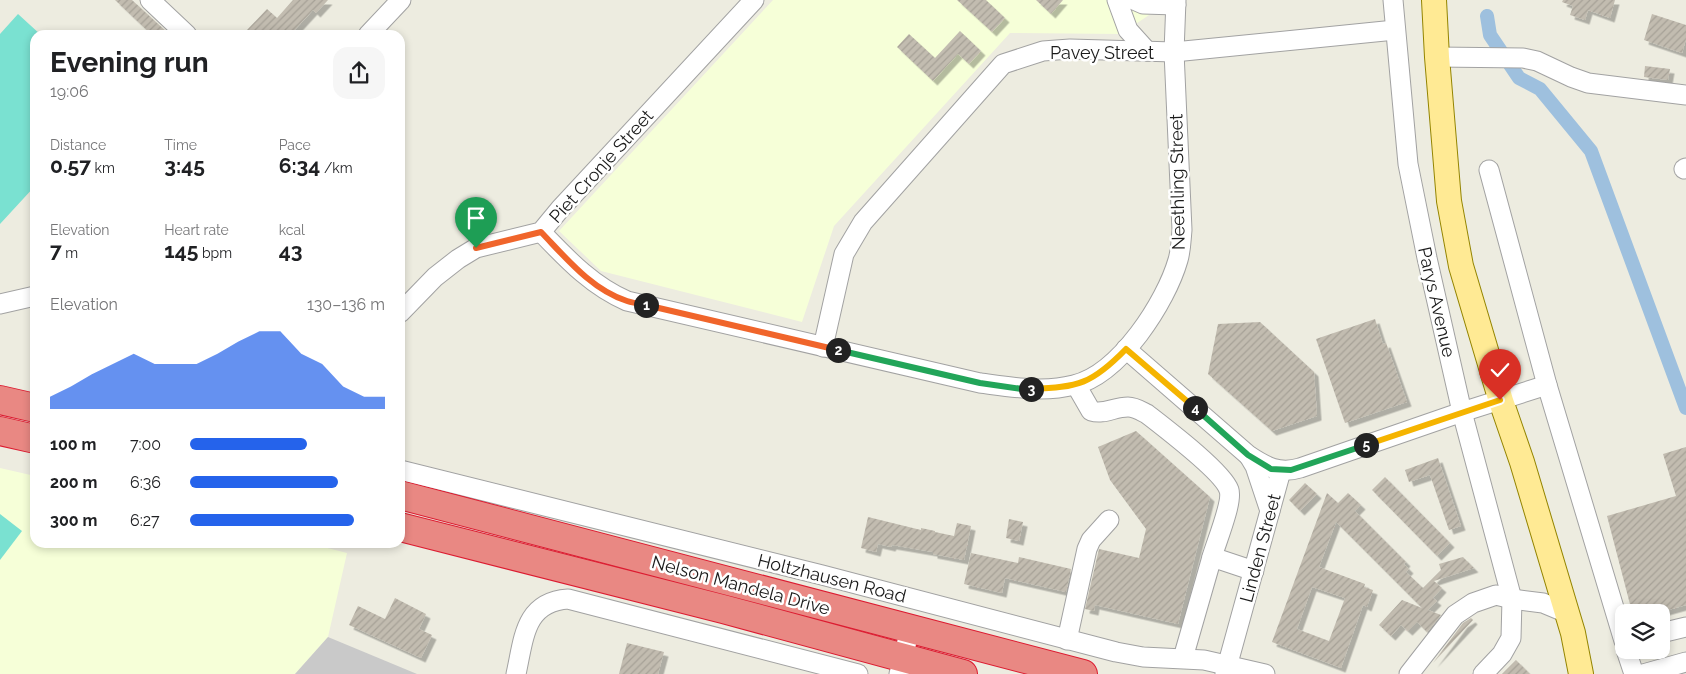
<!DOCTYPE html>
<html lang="en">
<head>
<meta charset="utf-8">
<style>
	:root { --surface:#fff; --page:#f6f6f6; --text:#202124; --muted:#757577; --accent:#2563eb }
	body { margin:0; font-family:Raleway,sans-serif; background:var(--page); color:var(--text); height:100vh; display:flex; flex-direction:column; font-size:19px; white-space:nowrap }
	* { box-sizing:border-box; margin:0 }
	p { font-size:16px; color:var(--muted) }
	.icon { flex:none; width:28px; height:28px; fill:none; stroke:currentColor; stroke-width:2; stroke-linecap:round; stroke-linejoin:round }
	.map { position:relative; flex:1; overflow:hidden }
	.panel { position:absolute; left:30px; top:30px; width:375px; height:518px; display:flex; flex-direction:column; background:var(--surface); border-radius:15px; box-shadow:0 2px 8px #0003 }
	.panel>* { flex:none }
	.buttons { position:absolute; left:1615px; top:604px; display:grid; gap:10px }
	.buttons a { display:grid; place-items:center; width:55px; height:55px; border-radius:10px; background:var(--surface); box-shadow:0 2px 8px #0003; font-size:25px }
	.pin { position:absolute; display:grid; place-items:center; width:42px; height:42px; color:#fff; margin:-51px -21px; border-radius:50% 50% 50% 0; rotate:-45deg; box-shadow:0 0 5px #0007 }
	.pin .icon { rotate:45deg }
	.km { position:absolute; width:25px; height:25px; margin:-12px; border-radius:50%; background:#222; color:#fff; font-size:14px; line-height:25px; text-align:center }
	.round { display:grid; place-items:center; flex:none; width:52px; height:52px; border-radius:15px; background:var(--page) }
	.summary { display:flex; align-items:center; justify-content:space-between; height:85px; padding:0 20px }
	h1 { font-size:28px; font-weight:700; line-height:38px }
	.metrics { display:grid; grid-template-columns:repeat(3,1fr); gap:8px; height:85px; padding:5px 20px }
	.metrics div { display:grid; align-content:center }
	.metrics b { font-size:21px; font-weight:700 }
	.metrics small { font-size:14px; font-weight:400 }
	.metrics p { font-size:14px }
	.chart { height:140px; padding:10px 20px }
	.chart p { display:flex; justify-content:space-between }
	.chart svg { width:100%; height:90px; margin-top:5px; fill:var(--accent); opacity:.7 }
	ul { padding:0 20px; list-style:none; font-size:16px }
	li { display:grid; grid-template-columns:80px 60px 1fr; align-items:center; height:38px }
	li i { height:12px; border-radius:6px; background:var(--accent) }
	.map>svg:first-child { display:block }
	.education { fill:#f6ffd8 }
	.religious { fill:#c9c9c9 }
	.pitch { fill:#7ae1d1 }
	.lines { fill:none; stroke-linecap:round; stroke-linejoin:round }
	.canal { stroke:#9ec0de; stroke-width:14 }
	.building { fill:url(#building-hatch); fill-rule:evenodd; filter:url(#shadow) }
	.minor-casing { stroke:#a2a2a2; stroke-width:21 }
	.major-casing { stroke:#938400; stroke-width:26 }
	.highway-casing { stroke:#dc1c31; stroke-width:30 }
	.minor { stroke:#fff; stroke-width:19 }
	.major { stroke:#ffea94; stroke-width:24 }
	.highway { stroke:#e98883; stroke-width:28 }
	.split-1-casing { stroke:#fff; stroke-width:10 }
	.split-2-casing { stroke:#fff; stroke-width:10 }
	.split-3-casing { stroke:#fff; stroke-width:10 }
	.split-4-casing { stroke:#fff; stroke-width:10 }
	.split-5-casing { stroke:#fff; stroke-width:10 }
	.split-6-casing { stroke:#fff; stroke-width:10 }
	.split-1 { stroke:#f0652b; stroke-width:6 }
	.split-2 { stroke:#f0652b; stroke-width:6 }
	.split-3 { stroke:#22a559; stroke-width:6 }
	.split-4 { stroke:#f5b400; stroke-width:6 }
	.split-5 { stroke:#22a559; stroke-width:6 }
	.split-6 { stroke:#f5b400; stroke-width:6 }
	.labels { text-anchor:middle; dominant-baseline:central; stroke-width:5; stroke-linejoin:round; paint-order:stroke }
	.street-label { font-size:18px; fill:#1b1b1b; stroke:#fff }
</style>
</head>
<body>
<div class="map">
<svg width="1686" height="674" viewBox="0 0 1686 674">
	<defs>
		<pattern id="building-hatch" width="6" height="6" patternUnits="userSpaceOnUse" patternTransform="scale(1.25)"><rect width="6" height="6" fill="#c2bcb0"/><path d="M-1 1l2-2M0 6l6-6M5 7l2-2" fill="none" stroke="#a6a197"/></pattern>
		<filter id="shadow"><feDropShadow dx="4.5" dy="4.5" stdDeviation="0" flood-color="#0004"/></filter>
	</defs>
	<rect width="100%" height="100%" fill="#edece0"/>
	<g class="education">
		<path d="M773,0H1152V13L1121,34L1010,33L834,226L802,322L601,271L559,231Z"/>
		<path d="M0,468L35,476V542H304L347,553L328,637L295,674H0Z"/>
	</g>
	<path class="religious" d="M328,637L417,674H295Z"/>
	<g class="pitch">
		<path d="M18,14L41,35H35V186L0,224V34Z"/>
		<path d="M0,514L22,531L0,560Z"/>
	</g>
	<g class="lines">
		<path class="canal" d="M1487,16L1490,35L1519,78L1540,89L1591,151L1686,408"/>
	</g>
	<g class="building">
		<path d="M115,0H132L170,35H152Z"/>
		<path d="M293,0H328L316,13L313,10L290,35H253L247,30L267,9L277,18Z"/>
		<path d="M957,0H986L1005,18L992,32Z"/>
		<path d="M1036,0H1063L1051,14Z"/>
		<path d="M1563,0H1615L1610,18L1588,10L1585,20L1570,15L1573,6L1562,2Z"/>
		<path d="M1652,14L1686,25V39L1682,53L1644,40Z"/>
		<path d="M960,31L981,51L969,64L958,54L933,81L897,47L909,34L935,58Z"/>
		<path d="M1645,66L1670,69L1668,80L1644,77Z"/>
		<path d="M1375,319L1383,344L1386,343L1407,402L1345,423L1316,339Z"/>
		<path d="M1260,322L1314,372L1317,416L1272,431L1208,374L1218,324Z"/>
		<path d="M1136,431L1210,497L1178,624L1095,605L1094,611L1085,609L1099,549L1139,558L1146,529L1110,480L1098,447Z"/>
		<path d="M1686,447V605L1661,612H1632L1607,516L1676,496L1663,454Z"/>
		<path d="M1438,458L1461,526L1449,530L1430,475L1409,482L1405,470Z"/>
		<path d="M1385,477L1450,543L1437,556L1372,490Z"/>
		<path d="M1305,483L1317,494L1300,511L1289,500Z"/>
		<path d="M1327,493L1338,503L1348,493L1361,505L1355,511L1406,562L1404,564L1409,569L1406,572L1423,588L1441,570L1439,564L1463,557L1474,568L1434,581L1442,588L1433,598L1437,601L1428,610L1441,615L1427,632L1417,622L1408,631L1401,625L1391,636L1379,625L1402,600L1422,608L1336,522L1319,567L1365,584L1364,587L1373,590L1367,607L1363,605L1341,668L1272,642ZM1312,587L1345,598L1329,641L1297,629Z"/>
		<path d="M868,517L921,530V528L935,531V532L954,536L957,523L971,526L964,560L933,554V552L892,545L891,547L878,544L876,552L861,548Z"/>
		<path d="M1009,519L1023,522L1019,541L1006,538Z"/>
		<path d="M971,553L1018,563L1019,557L1071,569L1066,592L1005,578L1002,593L964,584Z"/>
		<path d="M395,598L426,614L419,629L432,635L421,658L349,625L358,606L385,619Z"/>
		<path d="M1471,618L1473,620L1433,663L1463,623Z"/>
		<path d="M627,643L664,652L658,674H619Z"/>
		<path d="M1516,660L1530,674H1502Z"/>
	</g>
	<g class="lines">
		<g class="minor-casing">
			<g id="minor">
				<path d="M150,0L187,35"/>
				<path d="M1117,0L1128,30L1147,51"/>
				<path d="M1134,0L1143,4L1176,5"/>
				<path d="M1393,0L1408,164L1427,258L1462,412L1512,599L1511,638L1502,654L1483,674"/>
				<path d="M368,35L401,0"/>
				<path d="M1437,57L1523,58L1537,61L1571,77L1588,83L1686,95"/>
				<path d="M1684,169L1686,168"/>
				<path d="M1489,170L1547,385L1624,641"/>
				<path d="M541,232C567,259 592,286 627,301L980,383C1011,387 1043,393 1074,385C1120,374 1166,302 1178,260C1181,250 1181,240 1182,230L1174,52L1176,0"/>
				<path d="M0,304L35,296"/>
				<path d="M400,313L435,277L458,259L476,248L541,232L560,209L754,0"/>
				<path d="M823,347L844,254L863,222L1003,64L1043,51L1070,49L1174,52L1395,30"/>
				<path d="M1126,349L1248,455C1266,467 1279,474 1300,468L1462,412L1547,385"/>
				<path d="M1076,385L1091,411C1104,415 1114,407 1128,407C1135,407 1141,411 1147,414C1165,428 1223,472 1229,490C1233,502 1216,543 1212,557"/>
				<path d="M1249,456L1255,466L1270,511"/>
				<path d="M400,470L822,575L1116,652L1143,657L1204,660L1265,674"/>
				<path d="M1661,633L1686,627"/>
				<path d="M1067,640L1087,549L1091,540L1109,520"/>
				<path d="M1626,650L1634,674"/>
				<path d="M1183,658L1212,557L1254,571"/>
				<path d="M516,674C524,639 524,602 568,599L858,674"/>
				<path d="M899,674L910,629"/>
				<path d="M1225,674L1281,471"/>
				<path d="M1409,674L1455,615L1473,603L1496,595L1512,599L1543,603L1567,613"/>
				<path d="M1643,674L1686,662"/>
			</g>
		</g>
		<g class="major-casing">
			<path id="major" d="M1434,0L1437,57L1449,201L1461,266L1501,401L1522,462L1573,633L1581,674"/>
		</g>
		<g class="highway-casing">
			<g id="highway">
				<path d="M0,400L35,408"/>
				<path d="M0,431L35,439"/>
				<path d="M400,495L1083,674"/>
				<path d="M400,527L723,609L963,674"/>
			</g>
		</g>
		<use href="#minor" class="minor"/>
		<use href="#major" class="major"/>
		<use href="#highway" class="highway"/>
	</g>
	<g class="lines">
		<g class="split-1-casing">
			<path id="split-1" d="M476,248L541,232C566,258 592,290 627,301C633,303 640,304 646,305"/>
		</g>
		<g class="split-2-casing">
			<path id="split-2" d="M646,305L838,350"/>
		</g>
		<g class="split-3-casing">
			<path id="split-3" d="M838,350L980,383L1022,389H1031"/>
		</g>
		<g class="split-4-casing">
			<path id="split-4" d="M1031,389C1079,387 1092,384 1126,349L1195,408"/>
		</g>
		<g class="split-5-casing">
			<path id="split-5" d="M1195,408L1248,455L1271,469L1291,470L1366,445"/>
		</g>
		<g class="split-6-casing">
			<path id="split-6" d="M1366,445L1500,400"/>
		</g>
		<use href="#split-1" class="split-1"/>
		<use href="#split-2" class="split-2"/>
		<use href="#split-3" class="split-3"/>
		<use href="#split-4" class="split-4"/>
		<use href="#split-5" class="split-5"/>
		<use href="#split-6" class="split-6"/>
	</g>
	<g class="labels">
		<g class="street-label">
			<text x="1102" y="52">Pavey Street</text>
			<text transform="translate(601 166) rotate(-48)">Piet Cronje Street</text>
			<text transform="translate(1177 182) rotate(-91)">Neethling Street</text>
			<text transform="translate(1437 302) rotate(77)">Parys Avenue</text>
			<text transform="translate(1260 548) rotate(-75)">Linden Street</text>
			<text transform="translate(832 578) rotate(14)">Holtzhausen Road</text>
			<text transform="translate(741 585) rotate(15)">Nelson Mandela Drive</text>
		</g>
	</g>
</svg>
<div class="buttons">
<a><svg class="icon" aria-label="layers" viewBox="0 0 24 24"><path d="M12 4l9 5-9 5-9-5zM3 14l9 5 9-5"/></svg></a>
</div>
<div class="pin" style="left:476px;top:248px;background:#1e9e55"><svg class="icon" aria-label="arrive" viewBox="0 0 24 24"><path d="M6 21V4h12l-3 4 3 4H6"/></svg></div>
<div class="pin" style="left:1500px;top:400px;background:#d93025"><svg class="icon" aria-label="check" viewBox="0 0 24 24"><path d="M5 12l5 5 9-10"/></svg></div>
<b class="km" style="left:646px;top:305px">1</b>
<b class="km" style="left:838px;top:350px">2</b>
<b class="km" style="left:1031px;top:389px">3</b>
<b class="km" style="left:1195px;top:408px">4</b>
<b class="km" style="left:1366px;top:445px">5</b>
<section class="panel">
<div class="summary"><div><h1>Evening run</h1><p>19:06</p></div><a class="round"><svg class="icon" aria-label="share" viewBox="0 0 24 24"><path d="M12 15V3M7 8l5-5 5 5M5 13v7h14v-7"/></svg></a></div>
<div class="metrics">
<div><p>Distance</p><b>0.57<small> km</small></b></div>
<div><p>Time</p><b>3:45</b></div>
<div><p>Pace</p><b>6:34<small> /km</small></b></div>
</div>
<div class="metrics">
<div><p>Elevation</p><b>7<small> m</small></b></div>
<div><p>Heart rate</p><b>145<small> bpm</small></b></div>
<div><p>kcal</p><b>43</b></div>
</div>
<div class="chart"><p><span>Elevation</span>130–136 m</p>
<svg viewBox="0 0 160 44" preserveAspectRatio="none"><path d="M0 44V38L10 33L20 27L30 22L40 17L50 22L60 22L70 22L80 17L90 11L100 6L110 6L120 17L130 22L140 33L150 38L160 38V44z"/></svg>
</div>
<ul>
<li><b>100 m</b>7:00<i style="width:60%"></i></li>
<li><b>200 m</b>6:36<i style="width:76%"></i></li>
<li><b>300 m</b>6:27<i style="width:84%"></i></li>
</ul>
</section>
</div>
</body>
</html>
